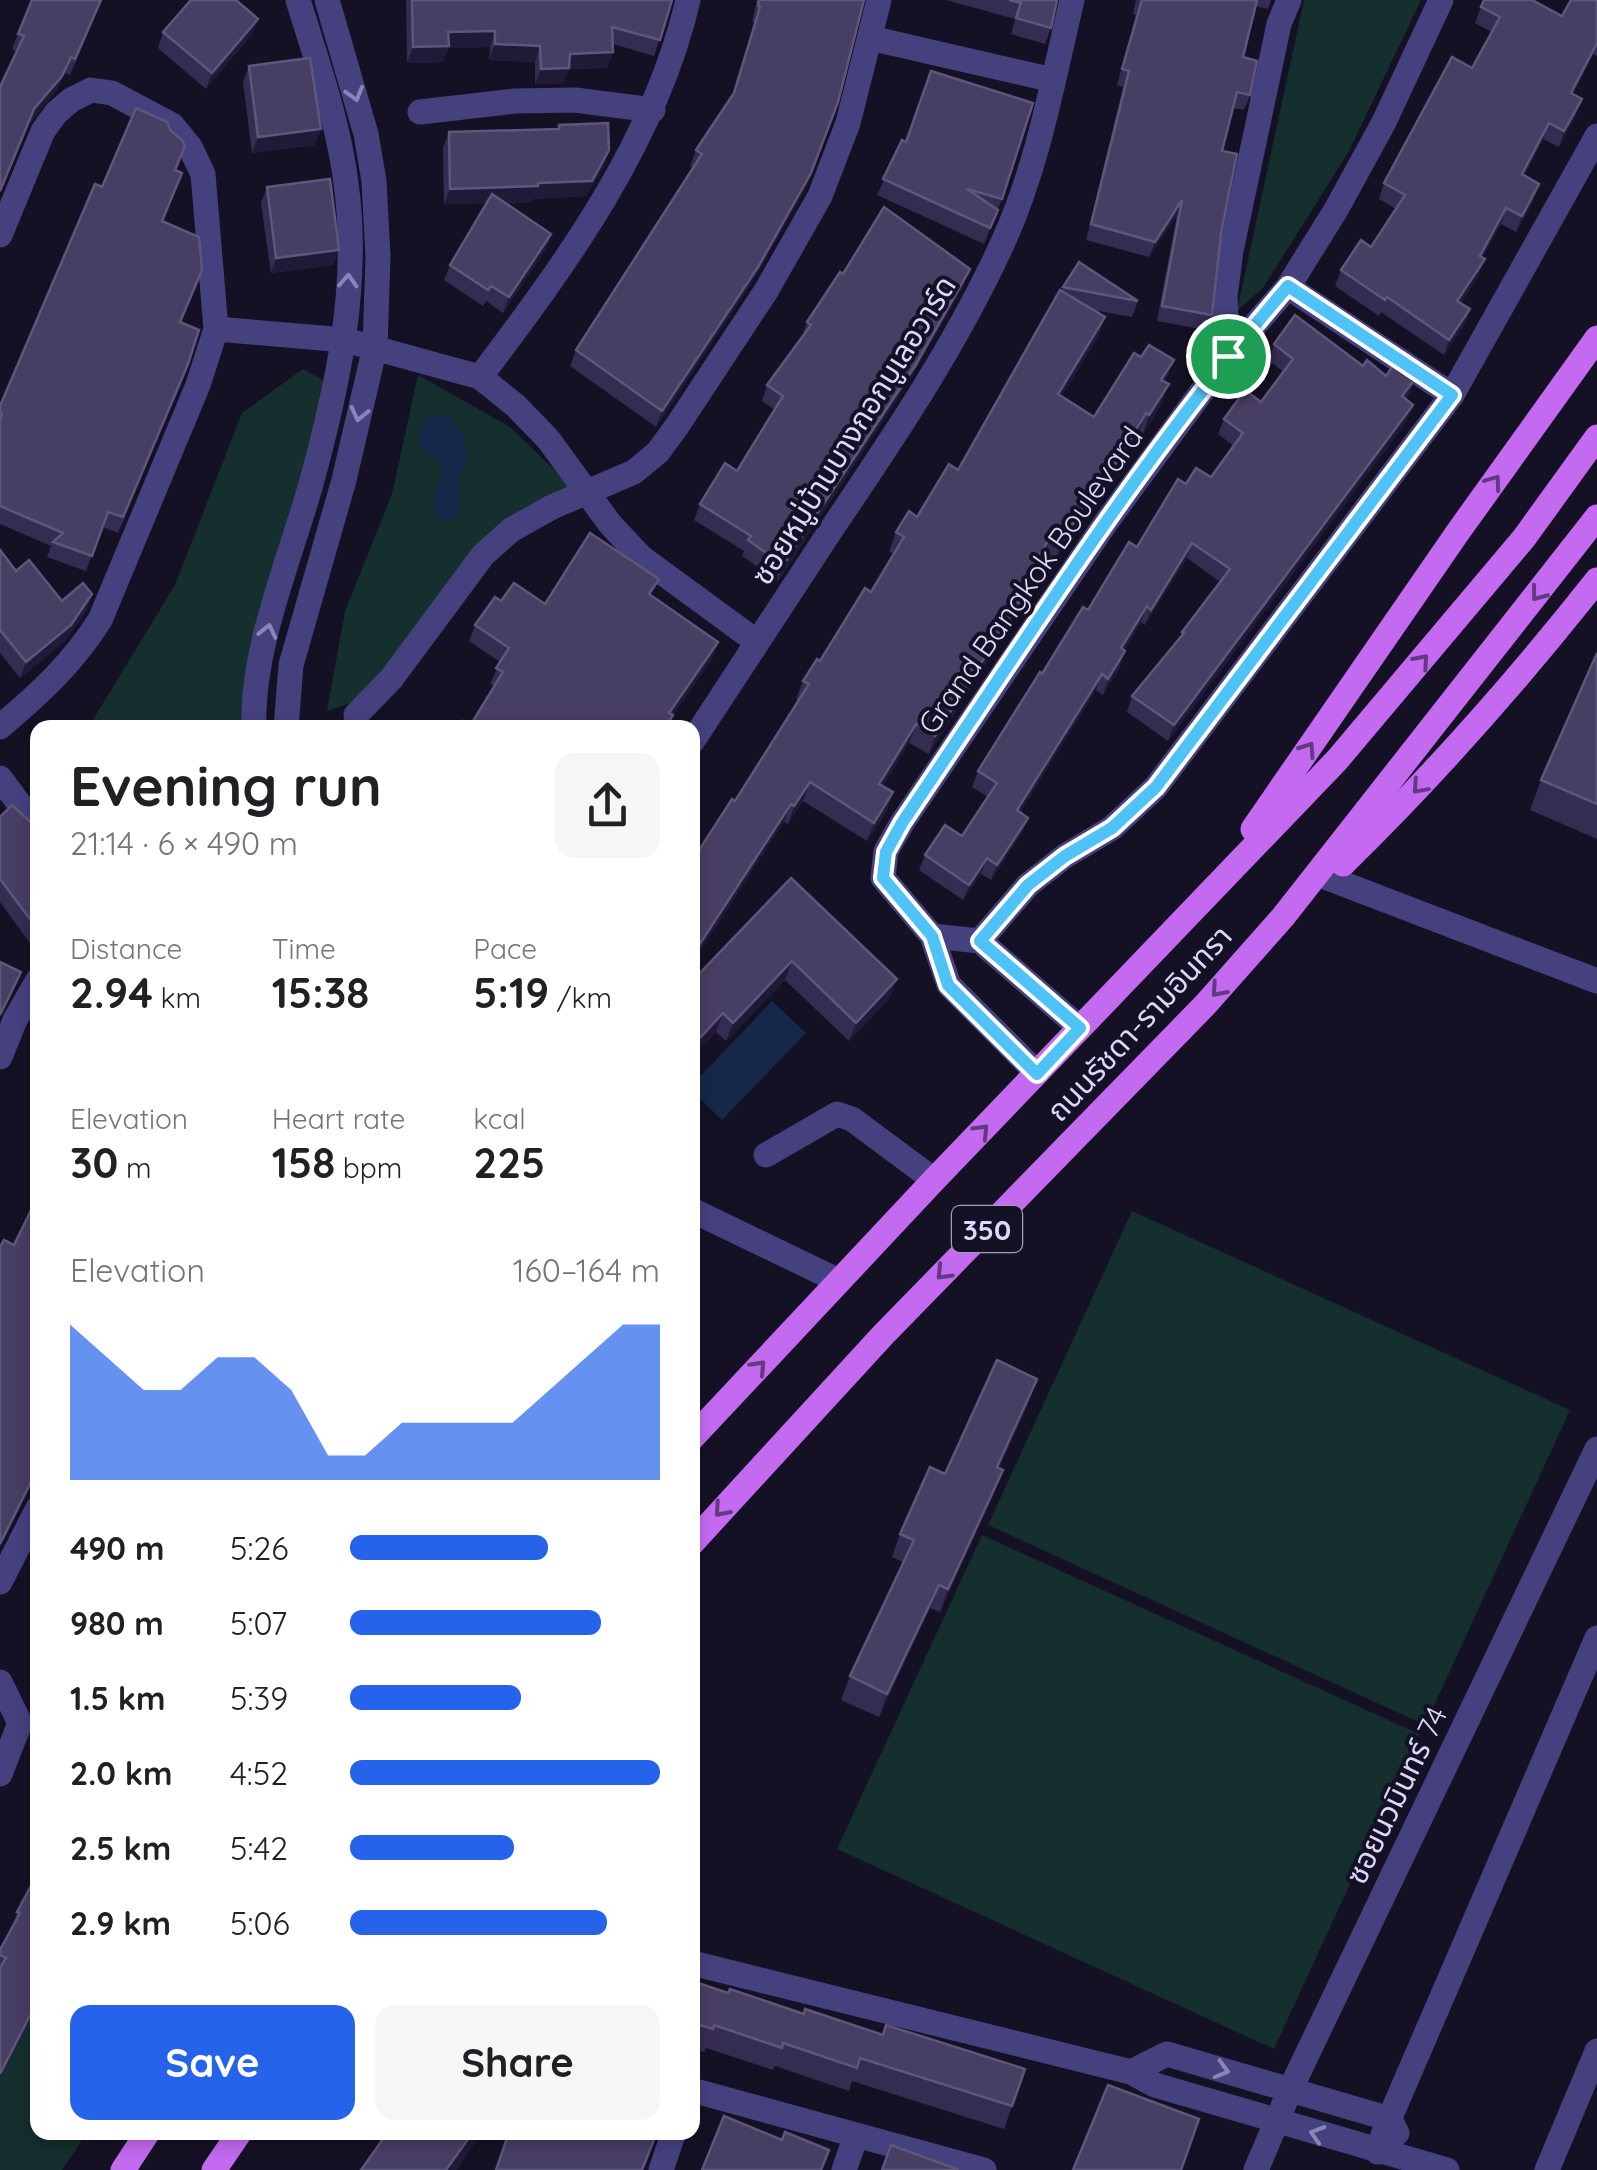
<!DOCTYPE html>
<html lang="en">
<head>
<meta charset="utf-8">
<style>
	:root { --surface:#fff; --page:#f6f6f6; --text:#202124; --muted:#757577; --accent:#2563eb }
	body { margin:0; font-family:Quicksand,"Noto Sans Thai",sans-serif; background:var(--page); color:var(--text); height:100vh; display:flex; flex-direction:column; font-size:38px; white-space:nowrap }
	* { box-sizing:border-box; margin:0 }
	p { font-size:32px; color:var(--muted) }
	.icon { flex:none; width:55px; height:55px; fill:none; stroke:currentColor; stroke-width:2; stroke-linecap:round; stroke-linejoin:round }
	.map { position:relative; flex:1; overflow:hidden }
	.sheet { position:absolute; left:30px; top:720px; width:670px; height:1420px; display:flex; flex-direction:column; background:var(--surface); border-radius:20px; box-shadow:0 5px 15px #0003 }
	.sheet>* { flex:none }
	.pin { position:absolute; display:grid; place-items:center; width:85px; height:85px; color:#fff; margin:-42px; border:5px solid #fff; border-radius:50%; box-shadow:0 2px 10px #0007 }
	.round { display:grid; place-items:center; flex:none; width:105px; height:105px; border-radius:20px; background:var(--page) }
	.overview { display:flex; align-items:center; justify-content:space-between; height:170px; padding:0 40px }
	h1 { font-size:55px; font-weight:700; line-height:75px }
	.figures { display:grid; grid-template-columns:repeat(3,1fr); gap:15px; height:170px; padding:10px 40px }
	.figures div { display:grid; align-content:center }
	.figures b { font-size:42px; font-weight:700 }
	.figures small { font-size:28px; font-weight:400 }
	.figures p { font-size:28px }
	.chart { height:280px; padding:20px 40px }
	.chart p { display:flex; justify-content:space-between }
	.chart svg { width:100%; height:180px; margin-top:10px; fill:var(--accent); opacity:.7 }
	.action { display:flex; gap:20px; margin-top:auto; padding:20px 40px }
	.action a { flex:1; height:115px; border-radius:20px; background:var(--accent); color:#fff; font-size:40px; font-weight:700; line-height:115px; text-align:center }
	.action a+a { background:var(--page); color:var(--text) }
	ul { padding:0 40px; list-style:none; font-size:32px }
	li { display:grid; grid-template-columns:160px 120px 1fr; align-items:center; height:75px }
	li i { height:25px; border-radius:12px; background:var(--accent) }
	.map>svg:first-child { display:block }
	.green { fill:#152e2e }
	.water { fill:#15284a }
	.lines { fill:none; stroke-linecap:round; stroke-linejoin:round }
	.minor { stroke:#45417f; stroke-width:25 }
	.primary { stroke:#c36af1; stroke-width:25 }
	.wall { fill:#352c51 }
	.shaded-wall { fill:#201937 }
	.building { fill:#473e63; stroke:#5e567b; stroke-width:2.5 }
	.oneway { stroke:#8985b7 }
	.oneway2 { stroke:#633980 }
	.route-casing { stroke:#fff; stroke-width:20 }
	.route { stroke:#4fc3f7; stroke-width:12 }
	.labels { text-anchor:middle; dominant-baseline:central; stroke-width:8; stroke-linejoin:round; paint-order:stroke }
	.shield { fill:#151124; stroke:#a19cba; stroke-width:2.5 }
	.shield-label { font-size:28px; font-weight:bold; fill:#ddd8fb }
	.street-label { font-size:30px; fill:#ddd8fb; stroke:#151124 }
</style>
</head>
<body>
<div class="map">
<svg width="1597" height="2170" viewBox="0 0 1597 2170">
	<rect width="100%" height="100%" fill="#151124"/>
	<g class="green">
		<path d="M1304,0H1421L1349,151L1263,288L1237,311Z"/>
		<path d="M303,369L328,383L249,727L88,728L175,585L242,413Z"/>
		<path d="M418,375L510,427L576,491L502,528L383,679L351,703L327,711L345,611L392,494Z"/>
		<path d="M1132,1211L1570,1410L1425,1725L988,1525Z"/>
		<path d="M982,1535L1419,1734L1274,2049L837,1849Z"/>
		<path d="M37,1994L38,2132L87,2133L62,2170H0V2053Z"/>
	</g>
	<g class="water">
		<path d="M447,415C491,463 446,467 460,512L452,520L437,519C431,506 434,487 443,475C436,445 409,457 423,420Z"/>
		<path d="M772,1001L806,1033L722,1120L693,1092V1084Z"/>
	</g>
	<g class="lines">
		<g class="minor">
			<path d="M870,38L1053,80"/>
			<path d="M420,112L515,101L575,100L653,110"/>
			<path d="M0,235L43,131L56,113L71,100L91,90L112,93L172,125L190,147L203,174L216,329L198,385L100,620C72,664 39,694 0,727"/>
			<path d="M1288,287L1452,395"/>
			<path d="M216,329L345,340L480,377L516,406L548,439L610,524L641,557L757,642"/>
			<path d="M1228,356L1225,296L1231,251L1279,24L1289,0"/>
			<path d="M480,377C567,262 655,142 688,0"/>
			<path d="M356,715L391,679L483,555L511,530L552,507L634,472L658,452L677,426L766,291L820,196L848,123L879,0"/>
			<path d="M254,728C251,649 290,559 311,484C337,389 359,290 347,191C340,126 317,62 298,0"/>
			<path d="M286,728L291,665L344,480L375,347L378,257L374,181L366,134L327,0"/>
			<path d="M692,742C738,672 783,602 829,533C893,438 957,344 1004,240C1038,165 1053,80 1072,0"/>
			<path d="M0,778L38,829"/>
			<path d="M1328,878L1597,981"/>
			<path d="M932,936L980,941L1080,1028"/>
			<path d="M980,941L1028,885L1065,856L1112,828L1156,787L1452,395L1597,136"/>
			<path d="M0,1057L15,1020L38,980"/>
			<path d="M1037,1073L949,985L932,936L883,878L886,851L902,823L1107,521L1228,356L1288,287L1337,208L1384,122L1441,0"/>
			<path d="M766,1155L837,1114L852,1119L934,1180"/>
			<path d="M692,1210L839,1281"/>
			<path d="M0,1582L38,1508"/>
			<path d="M0,1682L20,1723L0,1774"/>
			<path d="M692,1963L1131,2072L1155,2085L1447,2170"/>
			<path d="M1131,2072L1167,2054L1390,2119L1397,2133"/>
			<path d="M692,2090L984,2170"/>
			<path d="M1378,2152L1385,2129L1597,1638"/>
			<path d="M661,2170L674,2132"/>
			<path d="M844,2170L856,2136"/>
			<path d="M1256,2170L1290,2090L1597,1449"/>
			<path d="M1547,2170L1597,2051"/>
		</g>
		<g class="primary">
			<path d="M1253,829L1458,532L1597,338"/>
			<path d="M1343,864C1434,775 1518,680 1597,580"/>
			<path d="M692,1438L934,1180L1337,760L1524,538L1597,437"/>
			<path d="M692,1543L883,1335L1205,1005L1283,917L1597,517"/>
			<path d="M123,2170L148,2132"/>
			<path d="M214,2170L240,2132"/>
		</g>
	</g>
	<g class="wall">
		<path d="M102,0L70,75L65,73L56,91L28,125L0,192V87L17,52L12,49L18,34Z"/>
		<path d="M406,0H672L654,56L613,44V52L607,68L569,69L563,84H535V62L489,60L490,47L448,48L443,62L407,63Z"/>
		<path d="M757,0H864L805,189L752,282L656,427L570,366L576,350L693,168L690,166L696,150L732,95L755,22H752Z"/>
		<path d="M946,0H1057L1051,28L1045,44L1011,34L1015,19Z"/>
		<path d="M1136,0H1271L1268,9L1256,6L1243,57L1250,95L1244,110L1233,108L1222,151L1221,233L1212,315L1206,330L1157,321L1177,215L1149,257L1086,240L1123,87L1117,85L1136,15L1133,14Z"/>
		<path d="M1597,1V56L1593,54L1573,94L1576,115L1559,147L1543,139L1524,176L1534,200L1516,232L1501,224L1482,258L1479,275L1461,303L1470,309L1464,325L1444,355L1381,312L1379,316L1335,286L1341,270L1371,247L1396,209L1379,199L1384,183L1472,68L1492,32L1475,23L1481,7L1562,16Z"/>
		<path d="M258,19L252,34L206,89L158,48L163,32Z"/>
		<path d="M249,66L315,145L252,153L243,82Z"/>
		<path d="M559,125L604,166L586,196L533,199L532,202L505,203L551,234L546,249L503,313L486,301L483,306L444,280L450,265L487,203L444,204L443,148L449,132L557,129Z"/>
		<path d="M902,140L1002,199L984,244L877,195Z"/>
		<path d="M176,170L182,173L162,222L202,270L180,322L183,379L118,533L102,527L86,571L47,557L51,546L0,524V406L102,187Z"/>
		<path d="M267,187L339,250L333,265L271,273L261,203Z"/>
		<path d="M843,274L964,285L909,381L778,581L742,556L744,551L694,520L700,504L737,471L775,410L762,401L767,385L802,337L807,322Z"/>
		<path d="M1063,287L1138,301L1132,317L1093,310L1099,336L1061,396L1094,417L1141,357L1174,360L1164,382L1162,403L1143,434L1139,431L1100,496L1095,493L1055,560L1045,554L1031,576L1028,597L929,754L909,743L883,786L887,811L867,841L803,801L788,824L735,801L799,700L796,699L803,681L871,592L894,554L889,551L896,532L917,517L958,470Z"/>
		<path d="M1274,344L1363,366L1410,394L1405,399L1407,421L1168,741L1127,712L1132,696L1179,640L1182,632L1220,582L1187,558L1145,625L1141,622L1124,650L1120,667L1103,695L1096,690L1020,812L1028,818L1022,833L991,880L981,874L963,900L919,870L925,855L962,836L988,797L972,787L978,771L1042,674L1088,610L1186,484L1211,477L1234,446L1218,434L1224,419L1261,402L1284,372L1268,360Z"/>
		<path d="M0,550L16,571L62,601L87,610L65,641L20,678L0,653Z"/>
		<path d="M652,596L713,657L673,715L470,726L495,686L490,684L500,662L469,641L475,625L501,601L545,604Z"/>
		<path d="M1597,653V839L1530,810L1541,780Z"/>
		<path d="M0,817L38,829V949L35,950L0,902Z"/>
		<path d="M791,878L890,998L849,1041L785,980L726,1041L716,1032L694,1055L692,1053V973L697,976Z"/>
		<path d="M1037,1379L1029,1402L999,1468L994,1493L940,1612L930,1608L879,1717L841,1700L850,1676L903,1562L892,1557L900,1534L945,1474Z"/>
		<path d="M38,1887V2005L0,2078V1950L12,1928L17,1912Z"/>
		<path d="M692,1981L728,1993L804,2014L1025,2069L1004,2129L852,2081L849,2091L775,2066L773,2070L706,2048L704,2052L692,2048Z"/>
	</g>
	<g class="shaded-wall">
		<path d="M258,19L252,34L206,89L212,73Z"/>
		<path d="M495,31L490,47L448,48L443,62L407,63L413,47L448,32Z"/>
		<path d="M1597,43L1593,54L1565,109L1571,93Z"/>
		<path d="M495,44L540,46L535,62L489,60Z"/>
		<path d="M613,52L607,68L569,69L563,84H535L541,69L570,54Z"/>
		<path d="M71,57L56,91L28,125L34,109Z"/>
		<path d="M1582,99L1576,115L1559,147L1564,131Z"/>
		<path d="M838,102L805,189L752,282L656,427L662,411Z"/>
		<path d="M1549,123L1543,139L1516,190L1522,174Z"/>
		<path d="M321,129L315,145L252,153L258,137Z"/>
		<path d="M609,150L604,166L586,196L533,199L532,202L444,204L450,189L538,183Z"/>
		<path d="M1539,184L1534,200L1516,232L1522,216Z"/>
		<path d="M1182,200L1177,215L1149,257L1155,242Z"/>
		<path d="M1506,208L1501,224L1474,272L1480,256Z"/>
		<path d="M551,234L546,249L503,313L509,297Z"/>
		<path d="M339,250L333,265L271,273L276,258Z"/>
		<path d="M1485,259L1479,275L1452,317L1457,301Z"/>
		<path d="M970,269L964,285L909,381L778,581L783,565Z"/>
		<path d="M1470,309L1464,325L1444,355L1449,340Z"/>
		<path d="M1105,317L1099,336L1051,413L1058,394Z"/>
		<path d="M1174,360L1167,378L1155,398L1161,380Z"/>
		<path d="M1416,378L1410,394L1396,412L1402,396Z"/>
		<path d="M1169,384L1162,403L1143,434L1149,415Z"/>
		<path d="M1413,405L1407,421L1168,741L1174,725Z"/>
		<path d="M1146,413L1139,431L1100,496L1107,478Z"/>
		<path d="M1102,475L1095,493L1055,560L1062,542Z"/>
		<path d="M1051,536L1045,554L1021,592L1028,574Z"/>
		<path d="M1192,543L1187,558L1145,625L1151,610Z"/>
		<path d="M1035,578L1028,597L929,754L935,736Z"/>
		<path d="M92,594L87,610L65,641L20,678L26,662Z"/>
		<path d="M1147,606L1141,622L1115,664L1121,648Z"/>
		<path d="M718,642L713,657L664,728L669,713Z"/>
		<path d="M1125,651L1120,667L1103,695L1108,679Z"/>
		<path d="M1102,674L1096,690L1011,826L1017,810Z"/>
		<path d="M916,724L909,743L873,802L879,784Z"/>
		<path d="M810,782L803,801L788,824L794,806Z"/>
		<path d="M893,792L887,811L867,841L874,823Z"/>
		<path d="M791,804L784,822L692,964V956Z"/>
		<path d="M1028,818L1022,833L991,880L997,865Z"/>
		<path d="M987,858L981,874L963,900L969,885Z"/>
		<path d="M792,961L785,980L726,1041L733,1023Z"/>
		<path d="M897,979L890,998L849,1041L856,1023Z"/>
		<path d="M723,1013L716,1032L694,1055L701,1037Z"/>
		<path d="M1037,1379L1029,1402L989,1490L997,1467Z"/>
		<path d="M38,1468L35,1477L0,1548V1544Z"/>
		<path d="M1003,1470L994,1493L940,1612L948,1589Z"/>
		<path d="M939,1585L930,1608L879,1717L887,1694Z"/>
		<path d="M38,2000V2005L0,2078V2074Z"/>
		<path d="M473,2132H479L475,2143L457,2170H446Z"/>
	</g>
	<g class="building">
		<path d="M32,0H101L75,59L71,57L62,76L34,109L0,191V87L24,36L18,34Z"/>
		<path d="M191,0H236L258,19L212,73L163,32Z"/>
		<path d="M412,0H672L660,40L612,27L613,52L570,54L569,68L541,69L540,46L495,44V31L448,32L449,46L413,47Z"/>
		<path d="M759,0H864L838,102L811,173L758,267L662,411L576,350L702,154L696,150L734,93L760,7L758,6Z"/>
		<path d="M1009,0H1057L1051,28L1016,18L1021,3Z"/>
		<path d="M1142,0H1257L1243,57L1257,61L1250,95L1237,92L1222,151L1237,154L1221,233L1212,315L1162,306L1182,200L1155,242L1091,224L1129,71L1122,69Z"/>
		<path d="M1484,0H1532L1562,16L1571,0H1594L1597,1V43L1571,93L1582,99L1564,131L1549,123L1522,174L1539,184L1522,216L1506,208L1480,256L1485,259L1457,301L1470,309L1449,340L1387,297L1385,300L1341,270L1361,240L1371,247L1405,195L1384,183L1452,57L1472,68L1500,17L1481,7Z"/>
		<path d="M310,58L321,129L258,137L249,66Z"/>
		<path d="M931,71L1033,103L1002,199L967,189L998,210L990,228L883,179L902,140L906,142Z"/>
		<path d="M136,108L167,122L171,131L182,140L185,146L175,170L182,173L162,221L199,237L202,270L180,322L199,330L188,364L123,517L108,512L92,556L53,542L63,533L0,506V420L2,414L0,413V406L95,184L102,187Z"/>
		<path d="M608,123L609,150L592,181L538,183V186L450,189L449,132L559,129V125Z"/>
		<path d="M330,179L339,250L276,258L267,187Z"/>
		<path d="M492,194L551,234L509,297L491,286L488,290L450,265Z"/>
		<path d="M884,207L970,269L915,366L783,565L748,540L751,536L700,504L725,463L737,471L783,396L767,385L811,325L807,322L840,272L843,274Z"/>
		<path d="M1079,262L1138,301L1063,287Z"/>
		<path d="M1060,290L1105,317L1058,394L1094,417L1134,353L1141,357L1149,345L1174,360L1161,380L1169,384L1149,415L1146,413L1107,478L1102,475L1062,542L1051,536L1028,574L1035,578L935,736L916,724L879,784L893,792L874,823L810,782L794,806L791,804L692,956V861L732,799L735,801L809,684L803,681L817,659L820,661L865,588L871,592L904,537L896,532L909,511L917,517L949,464L958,470Z"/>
		<path d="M1295,315L1363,366L1367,360L1386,376L1395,363L1416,378L1402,396L1413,405L1174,725L1132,696L1184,633L1182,632L1230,569L1192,543L1151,610L1147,606L1121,648L1125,651L1108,679L1102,674L1017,810L1028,818L997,865L987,858L969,885L925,855L945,825L962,836L997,783L978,771L1040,672L1042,674L1083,607L1088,610L1129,542L1137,547L1178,479L1186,484L1196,468L1211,477L1243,433L1224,419L1245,390L1261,402L1293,359L1274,344Z"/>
		<path d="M590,533L659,579L649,594L718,642L669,713L673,715L665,728H459L463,721L470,726L503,672L496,668L509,648L475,625L495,597L501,601L514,583L545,604Z"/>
		<path d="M0,550L16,571L29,560L62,601L83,583L92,594L71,625L26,662L0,630Z"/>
		<path d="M1597,653V804L1541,780Z"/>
		<path d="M12,805L38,829V930L0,879V817Z"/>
		<path d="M791,878L897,979L856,1023L792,961L733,1023L723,1013L701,1037L692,1029V973L697,976Z"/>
		<path d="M0,962L21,972L0,1015Z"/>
		<path d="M38,1196V1468L0,1544V1247L4,1240L14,1245Z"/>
		<path d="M997,1360L1037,1379L997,1467L1003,1470L948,1589L939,1585L887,1694L850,1676L914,1540L900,1534L930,1467L945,1474Z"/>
		<path d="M32,1884L38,1887V2000L0,2074V1968L6,1958L0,1955V1950L20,1913L17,1912Z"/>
		<path d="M692,1981L728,1993L730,1989L804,2014L805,2009L883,2035L886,2025L1025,2069L1012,2106L860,2058L857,2068L783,2043L782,2048L714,2025L713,2029L692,2023Z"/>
		<path d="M1108,2085L1199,2119L1181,2170H1073Z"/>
		<path d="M724,2116L782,2140L785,2132L829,2150L821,2170H702Z"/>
		<path d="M388,2132H473L446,2170H361Z"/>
		<path d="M509,2132H657L642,2170H496Z"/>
		<path d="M891,2145L959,2170H882Z"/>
	</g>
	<defs><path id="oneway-chevron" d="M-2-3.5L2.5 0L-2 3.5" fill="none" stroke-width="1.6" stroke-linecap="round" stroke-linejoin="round" transform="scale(2.5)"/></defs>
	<g class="oneway">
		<use href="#oneway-chevron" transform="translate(355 94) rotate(74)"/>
		<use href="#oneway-chevron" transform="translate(348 281) rotate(-87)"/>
		<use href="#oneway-chevron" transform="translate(359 414) rotate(103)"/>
		<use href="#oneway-chevron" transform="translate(268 631) rotate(-77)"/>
		<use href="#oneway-chevron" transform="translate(1222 2070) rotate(16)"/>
		<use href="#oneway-chevron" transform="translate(1317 2134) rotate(-163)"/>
	</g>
	<g class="oneway2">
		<use href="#oneway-chevron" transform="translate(1494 482) rotate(-54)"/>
		<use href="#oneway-chevron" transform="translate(1538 594) rotate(127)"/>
		<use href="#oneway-chevron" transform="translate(1422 661) rotate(-49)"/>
		<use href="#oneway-chevron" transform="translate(1308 749) rotate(-56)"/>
		<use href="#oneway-chevron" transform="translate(1419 787) rotate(132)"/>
		<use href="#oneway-chevron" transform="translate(1218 990) rotate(131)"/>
		<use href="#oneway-chevron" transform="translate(982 1131) rotate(-46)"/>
		<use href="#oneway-chevron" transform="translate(943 1273) rotate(134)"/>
		<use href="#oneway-chevron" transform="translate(759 1367) rotate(-47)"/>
		<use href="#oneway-chevron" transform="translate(721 1510) rotate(131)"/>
	</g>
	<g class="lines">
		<g class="route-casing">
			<path id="route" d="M1288,286L1452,395L1156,787L1112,828L1065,856L1028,885L980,941L1080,1028L1037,1074L948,985L932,936L883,878L886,852L902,823C1025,641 1144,453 1288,286Z"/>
		</g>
		<use href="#route" class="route"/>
	</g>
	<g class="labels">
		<rect class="shield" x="952" y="1206" width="70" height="46" rx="8"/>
		<g class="shield-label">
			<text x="987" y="1229">350</text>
		</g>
		<g class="street-label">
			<text transform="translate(853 430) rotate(-58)">ซอยหมู่บ้านบางกอกบูเลอวาร์ด</text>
			<text transform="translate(1030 580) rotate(-55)">Grand Bangkok Boulevard</text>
			<text transform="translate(1139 1023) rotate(-47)">ถนนรัชดา-รามอินทรา</text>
			<text transform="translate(1396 1795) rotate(-64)">ซอยนวมินทร์ 74</text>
		</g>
	</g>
</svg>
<div class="pin" style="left:1228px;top:356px;background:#1e9e55"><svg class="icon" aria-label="arrive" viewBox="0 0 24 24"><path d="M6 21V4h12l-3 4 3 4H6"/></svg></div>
<section class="sheet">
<div class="overview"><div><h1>Evening run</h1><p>21:14 · 6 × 490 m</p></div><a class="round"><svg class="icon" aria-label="share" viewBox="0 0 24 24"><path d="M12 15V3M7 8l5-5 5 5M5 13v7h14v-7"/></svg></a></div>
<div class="figures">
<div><p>Distance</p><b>2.94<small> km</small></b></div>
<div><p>Time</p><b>15:38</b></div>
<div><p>Pace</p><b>5:19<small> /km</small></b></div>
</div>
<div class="figures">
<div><p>Elevation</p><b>30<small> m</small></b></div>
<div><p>Heart rate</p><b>158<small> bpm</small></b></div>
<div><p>kcal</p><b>225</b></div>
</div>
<div class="chart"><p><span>Elevation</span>160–164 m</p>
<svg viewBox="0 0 160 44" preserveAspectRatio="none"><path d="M0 44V6L10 14L20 22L30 22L40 14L50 14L60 22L70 38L80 38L90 30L100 30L110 30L120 30L130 22L140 14L150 6L160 6V44z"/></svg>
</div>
<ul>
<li><b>490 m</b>5:26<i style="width:64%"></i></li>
<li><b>980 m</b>5:07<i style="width:81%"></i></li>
<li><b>1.5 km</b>5:39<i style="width:55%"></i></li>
<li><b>2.0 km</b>4:52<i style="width:100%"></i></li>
<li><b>2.5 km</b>5:42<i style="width:53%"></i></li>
<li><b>2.9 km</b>5:06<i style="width:83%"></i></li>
</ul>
<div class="action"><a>Save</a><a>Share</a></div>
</section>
</div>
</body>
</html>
